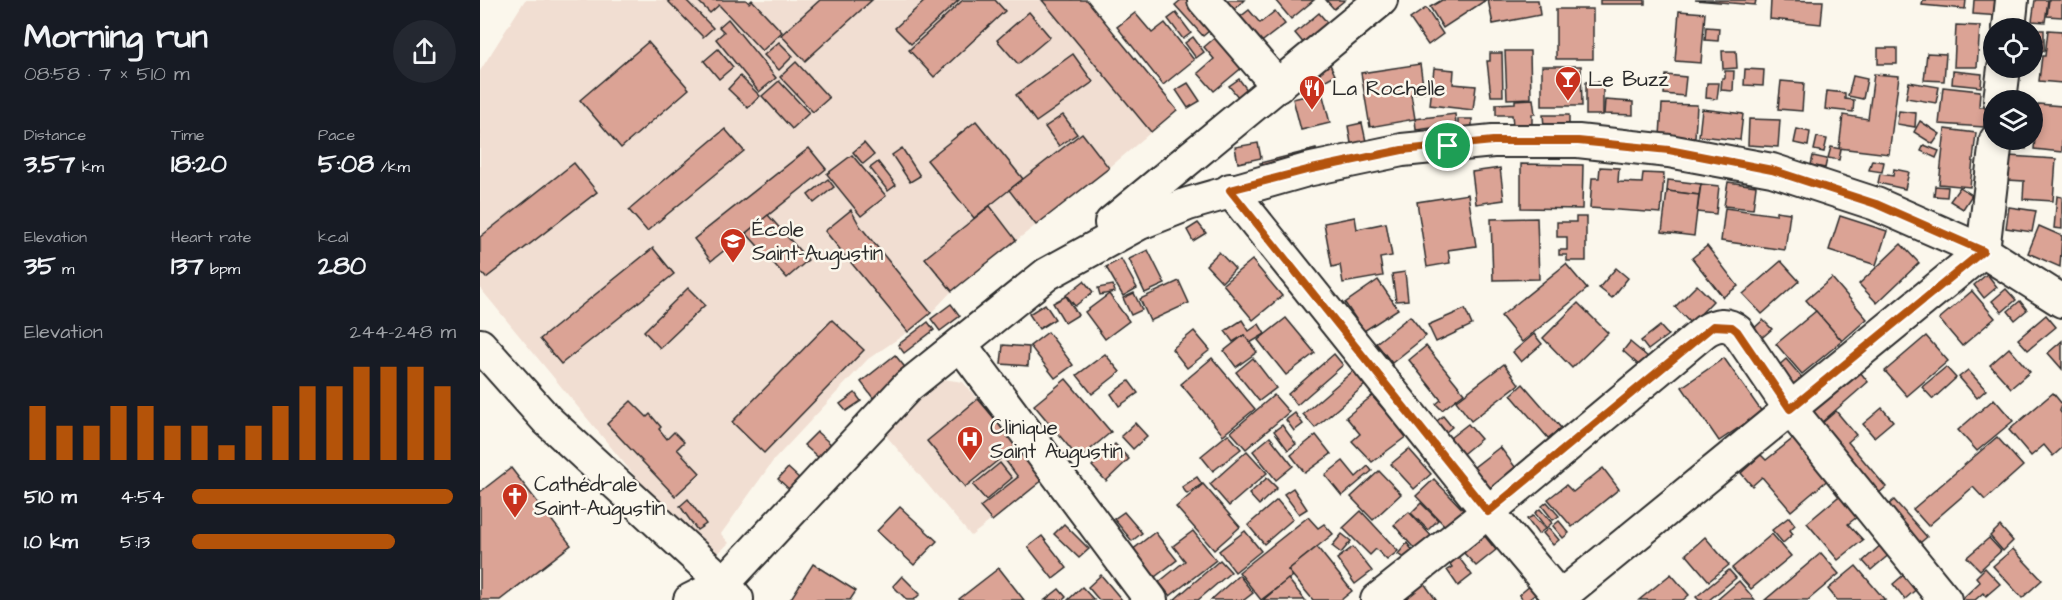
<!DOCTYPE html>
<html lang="en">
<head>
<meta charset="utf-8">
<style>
	:root { --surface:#171b24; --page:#242831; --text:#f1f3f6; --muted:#9ea1a6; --accent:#b45309 }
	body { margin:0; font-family:"Architects Daughter",sans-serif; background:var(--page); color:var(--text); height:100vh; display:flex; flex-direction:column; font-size:22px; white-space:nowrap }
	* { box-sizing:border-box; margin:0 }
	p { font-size:20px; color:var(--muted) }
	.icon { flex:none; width:33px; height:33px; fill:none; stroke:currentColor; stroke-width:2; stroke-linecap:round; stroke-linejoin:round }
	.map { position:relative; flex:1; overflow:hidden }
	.details { display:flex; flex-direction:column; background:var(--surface); width:480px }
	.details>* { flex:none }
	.buttons { position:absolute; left:1503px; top:18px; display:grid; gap:12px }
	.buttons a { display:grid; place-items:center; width:60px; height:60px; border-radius:50%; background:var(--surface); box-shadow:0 3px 9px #0003; font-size:30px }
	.pin { position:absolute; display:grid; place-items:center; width:51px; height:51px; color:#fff; margin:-26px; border:3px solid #fff; border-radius:50%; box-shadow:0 2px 6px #0007 }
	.round { display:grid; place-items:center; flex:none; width:63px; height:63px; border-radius:32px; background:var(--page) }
	.overview { display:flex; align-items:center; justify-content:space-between; height:102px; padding:0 24px }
	h1 { font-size:33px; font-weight:800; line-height:45px }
	.metrics { display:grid; grid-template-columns:repeat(3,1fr); gap:9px; height:102px; padding:6px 24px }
	.metrics div { display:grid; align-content:center }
	.metrics b { font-size:26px; font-weight:800 }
	.metrics small { font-size:16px; font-weight:400 }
	.metrics p { font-size:16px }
	.chart { height:168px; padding:12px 24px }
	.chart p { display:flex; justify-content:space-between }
	.chart svg { width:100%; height:108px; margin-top:6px; stroke:var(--accent); stroke-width:6 }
	ul { padding:0 24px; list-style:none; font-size:20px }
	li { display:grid; grid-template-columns:96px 72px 1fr; align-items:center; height:45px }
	li i { height:15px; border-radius:8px; background:var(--accent) }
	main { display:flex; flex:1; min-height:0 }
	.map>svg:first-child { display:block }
	.built { fill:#f1ded2 }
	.building { fill:#dba395; stroke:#2b2b2b; stroke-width:1.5 }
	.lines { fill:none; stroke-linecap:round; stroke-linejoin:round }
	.minor-casing { stroke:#2b2b2b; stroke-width:36 }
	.minor { stroke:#fbf7ec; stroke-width:32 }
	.route-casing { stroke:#fff; stroke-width:12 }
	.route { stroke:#b45309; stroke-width:8 }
	.labels { text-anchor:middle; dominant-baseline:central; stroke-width:5; stroke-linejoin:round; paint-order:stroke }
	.poi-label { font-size:21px; fill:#2b2b2b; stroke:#fbf7ec; text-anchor:start }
</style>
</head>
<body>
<main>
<section class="details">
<div class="overview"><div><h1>Morning run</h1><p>08:58 · 7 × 510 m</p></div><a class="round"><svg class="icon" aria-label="share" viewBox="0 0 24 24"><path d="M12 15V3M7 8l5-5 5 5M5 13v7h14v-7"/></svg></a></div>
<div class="metrics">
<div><p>Distance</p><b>3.57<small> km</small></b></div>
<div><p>Time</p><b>18:20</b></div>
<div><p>Pace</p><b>5:08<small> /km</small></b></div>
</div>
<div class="metrics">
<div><p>Elevation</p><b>35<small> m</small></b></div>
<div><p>Heart rate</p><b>137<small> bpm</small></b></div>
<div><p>kcal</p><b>280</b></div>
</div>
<div class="chart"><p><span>Elevation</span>244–248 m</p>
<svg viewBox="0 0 160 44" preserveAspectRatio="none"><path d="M5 44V22M15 44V30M25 44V30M35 44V22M45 44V22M55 44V30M65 44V30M75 44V38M85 44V30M95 44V22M105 44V14M115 44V14M125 44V6M135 44V6M145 44V6M155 44V14"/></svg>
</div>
<ul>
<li><b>510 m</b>4:54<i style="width:99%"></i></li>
<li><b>1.0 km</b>5:13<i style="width:77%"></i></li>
</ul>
</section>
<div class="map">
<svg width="1582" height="600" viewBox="0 0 1582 600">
	<rect width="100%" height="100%" fill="#fbf7ec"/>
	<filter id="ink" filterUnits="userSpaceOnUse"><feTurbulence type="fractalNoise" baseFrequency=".0167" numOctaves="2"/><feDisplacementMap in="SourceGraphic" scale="12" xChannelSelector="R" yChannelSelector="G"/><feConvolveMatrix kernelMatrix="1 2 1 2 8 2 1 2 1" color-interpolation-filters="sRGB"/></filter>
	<g filter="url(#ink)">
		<g class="built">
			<path d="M45,0H607L697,110L629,168L472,291L451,313L428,332L388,359L293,461L241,534L249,543L227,564L0,288V71Z"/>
			<path d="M463,379L483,382L564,479L491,536L403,432Z"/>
		</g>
		<g class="building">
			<path d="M187,0H206L233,28L223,37Z"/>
			<path d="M217,0H266L269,3L272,0L302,32L282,51L239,5L230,13Z"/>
			<path d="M340,0H392L325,61L301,35Z"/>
			<path d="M446,0H479L431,44L415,28Z"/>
			<path d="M483,0H515L525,11L454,77L429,50Z"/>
			<path d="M562,0H607L697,110L671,132Z"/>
			<path d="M701,0H712L735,26L723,36L695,5Z"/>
			<path d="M739,0H764L751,13Z"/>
			<path d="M795,0H834L811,19Z"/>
			<path d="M846,0H865L854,9Z"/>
			<path d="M962,0H1006L963,28L950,7Z"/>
			<path d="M1008,0H1058L1060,15L1013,24Z"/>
			<rect x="1120" y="0" width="45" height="4"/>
			<path d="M1215,0H1276L1275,5Z"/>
			<path d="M1291,0L1343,1L1341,24L1290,19Z"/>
			<path d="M1443,0H1486L1485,9L1442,5Z"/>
			<path d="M1494,0H1522L1521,16L1493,14Z"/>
			<path d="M1555,0H1568L1565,22L1552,21Z"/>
			<path d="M1569,0H1582V17L1567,16Z"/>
			<path d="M946,8L963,34L948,45L930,19Z"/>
			<rect x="1076" y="9" width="37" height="50"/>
			<path d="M769,10L780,23L795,11L805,24L775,47L755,21Z"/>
			<path d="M1199,11L1225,13L1221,63L1195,61Z"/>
			<path d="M549,12L570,37L538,64L517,40Z"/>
			<path d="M655,13L672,33L685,23L714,60L683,85L637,27Z"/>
			<path d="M696,13L711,33L703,39L688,19Z"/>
			<path d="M839,13L850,26L825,45L815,33Z"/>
			<path d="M248,19L296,78L279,92L236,39L244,32L239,27Z"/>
			<path d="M1476,25L1500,26L1497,67H1474Z"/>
			<path d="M1226,27L1239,28L1238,41L1225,40Z"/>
			<rect x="1554" y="30" width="10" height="21"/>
			<path d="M1568,30L1582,31V83L1559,81L1562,56H1565Z"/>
			<path d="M737,36L764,66L734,91L718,73L734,59L724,47Z"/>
			<path d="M713,37L724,52L716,58L705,43Z"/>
			<path d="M168,42L209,89L141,148L100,100Z"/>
			<path d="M299,42L313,56L299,70L284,55Z"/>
			<rect x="1398" y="48" width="19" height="16"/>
			<path d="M238,49L253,67L239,79L224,61Z"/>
			<path d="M1025,51H1050L1051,98L1027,99Z"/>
			<path d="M1242,51H1256L1257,68L1243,69Z"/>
			<path d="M1010,53H1022L1023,96H1011L1007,61H1010Z"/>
			<path d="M1447,53L1466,54L1464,81L1444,80Z"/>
			<path d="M593,54L613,82L556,122L536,95Z"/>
			<path d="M316,62L349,98L333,112L300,77Z"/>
			<path d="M849,62L855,75L837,85L830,72Z"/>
			<path d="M940,64L944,92L931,94L935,119L890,127L881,73Z"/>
			<path d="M1062,66H1101L1102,106H1062Z"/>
			<path d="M954,68L974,70L973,84L996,86L993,110L950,105Z"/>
			<path d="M1265,69L1284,70L1283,86L1264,85Z"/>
			<path d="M1245,71H1254L1253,91L1241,90L1242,78H1245Z"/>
			<path d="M1473,71L1502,74L1501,87L1472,84Z"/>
			<path d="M1394,74L1419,76L1409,154L1359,148L1363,115L1388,119Z"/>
			<path d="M1186,75L1206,77L1204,96L1184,94Z"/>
			<path d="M260,76L280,96L268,108L248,89Z"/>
			<path d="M1373,76L1387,79L1383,99L1368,96Z"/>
			<path d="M759,79L768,91L759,98L749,86Z"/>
			<path d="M299,81L329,113L312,129L282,96Z"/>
			<path d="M1301,81L1324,83L1322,111L1298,109Z"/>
			<rect x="1106" y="82" width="17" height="33"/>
			<path d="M1429,82L1459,87L1456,103L1426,98Z"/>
			<path d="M708,83L720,101L708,108L696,90Z"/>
			<path d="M1227,83H1239L1237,99L1226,98Z"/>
			<path d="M1463,87L1500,91L1499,107H1506L1504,127L1459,124Z"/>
			<path d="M1347,91L1365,93V99L1374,100L1373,112L1345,109Z"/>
			<path d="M842,92L850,123L821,130L813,99Z"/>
			<path d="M1053,99L1055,114H1052V125H1033L1032,115H1016V104L1035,103V100Z"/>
			<path d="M1125,100L1153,102V115L1124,114Z"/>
			<path d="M1182,104L1217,105L1215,137L1180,136Z"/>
			<path d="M1558,104L1582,106V152L1554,149Z"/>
			<path d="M1222,109L1263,114L1260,140L1219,136Z"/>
			<path d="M1419,111L1436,113L1435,127L1417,124Z"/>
			<path d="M975,114L976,125L936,130L935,119Z"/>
			<path d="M583,115L597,134L579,146L565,127Z"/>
			<path d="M1063,115H1089V125L1064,126Z"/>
			<rect x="978" y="119" width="14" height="15"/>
			<path d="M1269,119L1300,120L1298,147L1268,145Z"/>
			<path d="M496,121L543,179L494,218L447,160Z"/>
			<path d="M1440,121L1460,134L1453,144L1434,132Z"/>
			<path d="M882,123L887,146L872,149L868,126Z"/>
			<path d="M245,129L264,151L167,231L149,210Z"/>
			<path d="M1317,129L1330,132L1328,146L1314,143Z"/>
			<path d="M1465,129L1496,133L1490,187L1459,184Z"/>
			<path d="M602,133L629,168L556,225L529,190Z"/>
			<path d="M1337,137L1347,139L1344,152L1334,150Z"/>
			<path d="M1532,140H1547L1546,149L1531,147Z"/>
			<path d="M384,143L394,155L383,164L373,152Z"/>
			<path d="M778,143L781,158L758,163L755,147Z"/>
			<path d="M1444,145L1459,151L1456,158L1441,151Z"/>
			<path d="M1351,147L1361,149L1359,160L1348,158Z"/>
			<path d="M329,148L346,169L231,261L214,239Z"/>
			<path d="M422,148L440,176L430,182L412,155Z"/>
			<path d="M836,149L838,158L783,173L780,163Z"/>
			<path d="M372,155L406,196L381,216L347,174Z"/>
			<path d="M1333,156L1347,159L1345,168L1331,165Z"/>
			<path d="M1529,156L1576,159L1573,201L1543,199L1544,181L1527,180Z"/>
			<path d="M1392,160L1404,162L1402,172L1389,170Z"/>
			<path d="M398,162L416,185L408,191L390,168Z"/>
			<path d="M94,163L117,192L6,278L0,271V237Z"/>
			<path d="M1041,164L1103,165L1102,209L1041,208Z"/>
			<path d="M1120,167L1139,168L1138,182L1162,183L1163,173L1184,174L1181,213L1110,208L1112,178H1119Z"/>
			<path d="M1020,168L1024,200L996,204L992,172Z"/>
			<path d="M1414,169L1429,172L1425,189L1398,183L1400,174L1413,176Z"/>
			<path d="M348,179L354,187L334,203L328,195Z"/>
			<path d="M1188,180L1221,184L1219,195L1187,191Z"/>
			<path d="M1248,182L1276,186L1273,209L1244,206Z"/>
			<path d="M1221,184L1239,186L1236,214L1217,212Z"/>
			<path d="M1455,186L1468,187L1467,197L1454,196Z"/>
			<path d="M1480,187L1492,195L1483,209L1470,201Z"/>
			<path d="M1187,191L1219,195L1214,236L1182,232Z"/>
			<path d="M988,194L996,246L968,250L970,263L947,267L937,202Z"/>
			<path d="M1577,196L1582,197V229L1574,228Z"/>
			<path d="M510,206L536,240L472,291L445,258Z"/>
			<path d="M1529,207L1556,211L1552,232L1526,228Z"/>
			<path d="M1245,208L1296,215V211L1310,213L1305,250L1241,241Z"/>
			<path d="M371,210L380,226L451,313L428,332L345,231Z"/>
			<path d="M288,215L328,260L307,278L266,233Z"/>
			<path d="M1360,216L1407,231L1396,265L1349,250Z"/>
			<path d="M875,217L877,229L906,223L912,256L900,258L903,276L863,283L860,265L852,267L844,223Z"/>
			<path d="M1096,217H1106V261H1087V255H1079V250H1087V237H1077V222H1096Z"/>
			<path d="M1057,218L1059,279L1013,280L1011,219Z"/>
			<path d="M718,223L726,233L713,241L707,230Z"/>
			<path d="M1559,226L1582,236L1580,267L1548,253Z"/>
			<path d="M1421,244L1439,263L1397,303L1379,284Z"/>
			<path d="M1227,246L1258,286L1243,297L1212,258Z"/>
			<path d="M173,248L194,274L81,364L60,339Z"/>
			<path d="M668,250L685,284L665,293L649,259Z"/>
			<path d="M739,252L755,269L742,282L726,265Z"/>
			<path d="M641,259L657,288L643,296L626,267Z"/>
			<path d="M772,260L802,296L773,320L743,284Z"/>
			<path d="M1301,261L1319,281L1282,314L1263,294Z"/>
			<path d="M1086,264L1107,289L1042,342L1021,316Z"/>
			<path d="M1136,268L1148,278L1132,298L1119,288Z"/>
			<path d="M925,272L928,300L916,301L912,274Z"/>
			<path d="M1507,274L1517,287L1504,298L1494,285Z"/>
			<path d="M1352,278L1387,319L1362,341L1326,300Z"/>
			<path d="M898,280L918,309L884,331L865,303Z"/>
			<path d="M604,281L613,292L595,306L586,295Z"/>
			<path d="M699,281L709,303L670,321L660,299Z"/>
			<path d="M633,285L635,292L620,295L618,288Z"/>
			<path d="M1217,285L1233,301L1211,324L1195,307Z"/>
			<path d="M208,288L225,305L180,348L164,331Z"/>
			<path d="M1526,289L1536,300L1522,312L1512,301Z"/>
			<path d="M1492,291L1515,318L1482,346L1459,319Z"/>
			<path d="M654,293L662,310L651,315L643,298Z"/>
			<path d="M629,294L649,321L625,339L605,312Z"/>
			<path d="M586,296L598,315L585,323L573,303Z"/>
			<path d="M1540,301L1547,310L1535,320L1528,311Z"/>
			<path d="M1098,303L1128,333L1092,368L1063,338Z"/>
			<path d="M471,304L480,316L460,331L451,319Z"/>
			<path d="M565,304L575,319L559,329L549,314Z"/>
			<path d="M985,309L992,325L956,342L948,325Z"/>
			<path d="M1336,311L1362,341L1322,374L1296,344Z"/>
			<path d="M1566,315L1576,327L1548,350L1538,339Z"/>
			<path d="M930,316L946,336L912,363L896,343Z"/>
			<path d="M806,318L835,353L806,375L778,340Z"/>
			<path d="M352,320L384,350L284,453L252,422Z"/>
			<path d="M762,320L769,331L779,324L785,334L770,343L764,335L753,342L745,331Z"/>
			<path d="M1283,320L1292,329L1277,342L1269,333Z"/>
			<path d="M448,322L454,330L424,353L418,345Z"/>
			<path d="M1180,326L1188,335L1168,350L1161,341Z"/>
			<path d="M714,331L730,350L707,368L692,349Z"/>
			<path d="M568,332L593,365L575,378L550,346Z"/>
			<path d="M1054,334L1062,344L1041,362L1033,352Z"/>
			<path d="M764,335L777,352L756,367L744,351Z"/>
			<path d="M1446,336L1468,361L1427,396L1405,371Z"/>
			<path d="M1582,341V369L1568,353Z"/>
			<path d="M1150,342L1168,357L1160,366L1143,351Z"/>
			<path d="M523,345L549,347L548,366L521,364Z"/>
			<path d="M946,346L984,393L962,410L956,404L961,400L929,360Z"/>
			<path d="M1529,348L1550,372L1531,388L1510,365Z"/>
			<path d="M625,354L640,372L612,394L597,375Z"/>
			<path d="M854,354L863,365L817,405L808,394Z"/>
			<path d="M415,355L428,371L393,398L381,382Z"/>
			<path d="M732,358L775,409L743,435L701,384Z"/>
			<path d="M773,358L796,388L779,401L756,372Z"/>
			<path d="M1244,358L1282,412L1239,441L1202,387Z"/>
			<path d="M1306,359L1325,381L1315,390L1296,368Z"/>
			<path d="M1024,364L1039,384L991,421L976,401Z"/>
			<path d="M880,365L892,379L835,428L823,414Z"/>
			<path d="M1466,367L1476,378L1453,399L1442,387Z"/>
			<path d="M1377,368L1388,382L1342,422L1330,408Z"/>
			<path d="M1488,370L1506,390L1497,398L1479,377Z"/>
			<path d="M586,379L631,432L599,459L554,405Z"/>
			<path d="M649,381L658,393L639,406L631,394Z"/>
			<path d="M1043,384L1081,428L1068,438L1031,395Z"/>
			<path d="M375,393L381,401L366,411L360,404Z"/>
			<path d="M1573,393L1582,404L1580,411L1582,414V448L1573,456L1564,445L1551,456L1529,430Z"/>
			<path d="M794,395L809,412L766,449L751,432Z"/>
			<path d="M892,396L927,436L892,462L872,441L880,434L866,417Z"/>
			<path d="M498,399L537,445L485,487L447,441Z"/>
			<path d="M1514,399L1533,421L1497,451L1478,430Z"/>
			<path d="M151,401L167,417L170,414L181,427L179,429L187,439L194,432L204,442L197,449L220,473L195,496L127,424Z"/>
			<path d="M1402,408L1413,421L1394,437L1383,424Z"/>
			<path d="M1356,411L1376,435L1368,442L1406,487L1399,493L1340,425Z"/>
			<path d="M815,413L823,424L814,431L806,420Z"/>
			<path d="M963,416L972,427L961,436L952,425Z"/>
			<path d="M655,423L667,436L653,449L641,436Z"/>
			<path d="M988,424L1001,439L979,457L966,441Z"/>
			<path d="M802,425L816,444L808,450L794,431Z"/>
			<path d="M337,432L352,445L339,458L324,445Z"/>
			<path d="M748,434L761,449L733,471L721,456Z"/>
			<path d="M836,435L851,454L825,473L811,455Z"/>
			<path d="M790,437L813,466L796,480L773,451Z"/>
			<path d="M1315,437L1350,478L1311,511L1282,477L1272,486L1261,473L1281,455L1286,460Z"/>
			<path d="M1517,437L1543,466L1505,500L1493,487L1448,526L1433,509Z"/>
			<path d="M635,444L649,459L626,481L612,466Z"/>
			<path d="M537,445L564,479L512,521L500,507L538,477L523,457Z"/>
			<path d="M1020,447L1039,472L1007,495L989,471Z"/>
			<path d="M929,449L951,474L934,489L911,464Z"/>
			<path d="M767,451L787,473L749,506L730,484Z"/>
			<path d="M863,461L876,477L888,466L892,471L862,496L845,475Z"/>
			<path d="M520,463L532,478L506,500L493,485Z"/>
			<path d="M31,468L91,545L20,600H0V492Z"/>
			<path d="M308,468L320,479L310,490L298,479Z"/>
			<path d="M1123,468L1139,489L1092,527L1068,499L1086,485L1093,492Z"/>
			<path d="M899,471L921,494L893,520L871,497Z"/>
			<path d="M717,477L722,484L707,494L702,487Z"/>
			<path d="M787,478L797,488L779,505L769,494Z"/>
			<path d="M954,479L987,514L969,530L936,496Z"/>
			<path d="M723,484L760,527L734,550L696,507Z"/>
			<path d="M813,488L827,509L819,514L804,494Z"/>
			<path d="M1364,492L1382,513L1368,524L1383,540L1358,560L1327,523Z"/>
			<path d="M208,499L226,524L217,530L200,506Z"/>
			<path d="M797,500L813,519L784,544L768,525Z"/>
			<path d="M1414,500L1447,537L1435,547L1402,510Z"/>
			<path d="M1067,502L1079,516L1073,520L1062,506Z"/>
			<path d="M941,503L958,520L948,530L931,513Z"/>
			<path d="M420,507L457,541L434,565L397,531Z"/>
			<path d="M1060,509L1072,523L1066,528L1055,513Z"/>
			<path d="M881,511L918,551L907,560L896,549L890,555L863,528Z"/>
			<path d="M644,512L662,533L652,541L634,519Z"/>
			<path d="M929,512L954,539L938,553L914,525Z"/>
			<path d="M1053,516L1065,529L1058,534L1047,519Z"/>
			<path d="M828,517L838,528L844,524L853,534L808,570L813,576L781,600L759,572Z"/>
			<path d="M1309,517L1315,525L1310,530L1313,534L1303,543L1292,530Z"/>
			<path d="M1079,521L1089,533L1083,538L1073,526Z"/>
			<path d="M584,524L609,549L599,558L574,534Z"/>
			<path d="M1520,526L1533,541L1523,551L1510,536Z"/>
			<path d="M1069,528L1079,540L1073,545L1063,533Z"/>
			<path d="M713,531L736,560L690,596L679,582L705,561L693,546Z"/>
			<path d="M765,531L781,551L755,572L739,551Z"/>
			<path d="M675,532L697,560L667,583L646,555Z"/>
			<path d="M862,534L871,541L861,553L852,546Z"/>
			<path d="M1003,534L1016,550L996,566L982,551Z"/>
			<path d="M1292,534L1311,556L1271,589L1252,568Z"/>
			<path d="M562,536L587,568L573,579L548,547Z"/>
			<path d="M1225,537L1249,565L1229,581L1206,554Z"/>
			<path d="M1509,538L1521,551L1500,570L1487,557Z"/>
			<path d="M927,543L933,551L926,560L918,554Z"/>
			<path d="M1403,543L1411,553L1391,570L1383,561Z"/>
			<path d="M837,547L872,591L861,600H833L808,570Z"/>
			<path d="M873,547L892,571L875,584L857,559Z"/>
			<path d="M1533,549L1562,580L1542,598L1513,566Z"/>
			<path d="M1341,553L1359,574L1328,600H1285Z"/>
			<path d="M977,555L992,575L978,586L967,570L972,567L968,561Z"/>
			<path d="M740,560L751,572L718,600H694Z"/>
			<path d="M333,564L376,591L370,600H310Z"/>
			<path d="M1376,566L1405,600H1357L1348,589Z"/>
			<path d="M519,568L544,600H480L479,599Z"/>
			<path d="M1505,568L1520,584L1506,596L1503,593L1495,600H1485L1483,598L1500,582L1496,577Z"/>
			<path d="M1249,570L1256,578L1229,600H1219L1216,597Z"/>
			<path d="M1427,572L1439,587L1425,599L1413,584Z"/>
			<path d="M1191,574L1209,595L1203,600H1159Z"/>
			<path d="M621,575L642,600H619L608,587Z"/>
			<path d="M759,575L773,593L764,600H731Z"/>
			<path d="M422,576L440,594L434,600H427L413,586Z"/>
			<path d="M808,579L825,600H783Z"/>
			<path d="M1259,581L1275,600H1237Z"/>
			<path d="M944,583L956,600H928L925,595Z"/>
			<path d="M1051,585L1057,593L1048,600H1043L1039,595Z"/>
			<path d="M602,587L614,600H588Z"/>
			<path d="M579,589L586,597L583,600H565Z"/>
		</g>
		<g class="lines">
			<g class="minor-casing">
				<g id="minor">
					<path d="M724,0L798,86"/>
					<path d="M1529,28L1532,0"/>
					<path d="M1520,100L1524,68"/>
					<path d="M750,190L1008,512L1082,600"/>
					<path d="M631,223L901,0"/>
					<path d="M0,345L67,420L244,583L257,599"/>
					<path d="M481,345L671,600"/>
					<path d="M1080,597L1503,251L1516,140"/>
					<path d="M210,600L244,583"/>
					<path d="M238,600L244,583L428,386L567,274L660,223L708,204L827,170L922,150L1013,141H1098L1189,151L1292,170L1396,204L1503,251L1582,301"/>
					<path d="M897,600L1008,512L1225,331C1236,324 1247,322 1257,331L1310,409L1465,600"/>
				</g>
			</g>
			<use href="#minor" class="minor"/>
		</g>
	</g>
	<g class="lines" filter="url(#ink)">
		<g class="route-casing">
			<path id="route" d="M1013,141H1098L1189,150L1292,170L1396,204L1503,251L1310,409L1257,331L1252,327L1233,326L1008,512L750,190L827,170L922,150Z"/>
		</g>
		<use href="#route" class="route"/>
	</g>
	<defs>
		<g id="bar-pin" transform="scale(1.35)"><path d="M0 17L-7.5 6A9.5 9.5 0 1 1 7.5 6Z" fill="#c8321e" stroke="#fbf7ec"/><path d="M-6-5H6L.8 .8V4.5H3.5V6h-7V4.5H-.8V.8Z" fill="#fff"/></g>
		<g id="restaurant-pin" transform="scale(1.35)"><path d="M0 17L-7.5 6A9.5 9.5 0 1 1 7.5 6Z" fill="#c8321e" stroke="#fbf7ec"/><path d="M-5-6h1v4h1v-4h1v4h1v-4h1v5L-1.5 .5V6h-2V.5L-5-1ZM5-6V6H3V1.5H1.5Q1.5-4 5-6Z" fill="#fff"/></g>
		<g id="school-pin" transform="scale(1.35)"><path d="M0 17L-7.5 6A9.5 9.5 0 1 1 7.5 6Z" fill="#c8321e" stroke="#fbf7ec"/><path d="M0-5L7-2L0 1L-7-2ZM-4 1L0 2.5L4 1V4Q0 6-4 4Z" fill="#fff"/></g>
		<g id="hospital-pin" transform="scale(1.35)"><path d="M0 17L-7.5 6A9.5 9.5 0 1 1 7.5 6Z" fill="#c8321e" stroke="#fbf7ec"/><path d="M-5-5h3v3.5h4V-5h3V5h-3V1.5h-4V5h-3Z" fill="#fff"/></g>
		<g id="church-pin" transform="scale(1.35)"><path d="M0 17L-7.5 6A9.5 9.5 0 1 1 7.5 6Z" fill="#c8321e" stroke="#fbf7ec"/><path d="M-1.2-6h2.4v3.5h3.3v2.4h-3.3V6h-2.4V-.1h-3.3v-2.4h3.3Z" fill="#fff"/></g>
	</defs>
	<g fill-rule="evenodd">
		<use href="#bar-pin" x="1088" y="79"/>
		<use href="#restaurant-pin" x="832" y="88"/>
		<use href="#school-pin" x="253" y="241"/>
		<use href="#hospital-pin" x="490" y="439"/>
		<use href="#church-pin" x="35" y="496"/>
	</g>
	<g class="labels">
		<g class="poi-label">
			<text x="1108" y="79">Le Buzz</text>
			<text x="852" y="88">La Rochelle</text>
			<text x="272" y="229">École<tspan x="272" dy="24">Saint-Augustin</tspan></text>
			<text x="510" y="427">Clinique<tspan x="510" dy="24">Saint Augustin</tspan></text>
			<text x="54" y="484">Cathédrale<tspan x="54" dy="24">Saint-Augustin</tspan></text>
		</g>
	</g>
</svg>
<div class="buttons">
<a><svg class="icon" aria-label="locate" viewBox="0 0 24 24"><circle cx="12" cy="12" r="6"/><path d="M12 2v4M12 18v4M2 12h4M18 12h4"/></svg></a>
<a><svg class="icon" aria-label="layers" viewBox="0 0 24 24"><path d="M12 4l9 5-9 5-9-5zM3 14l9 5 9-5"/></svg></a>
</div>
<div class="pin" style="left:968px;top:146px;background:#1e9e55"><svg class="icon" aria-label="arrive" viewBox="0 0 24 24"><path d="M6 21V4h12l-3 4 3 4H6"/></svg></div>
</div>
</main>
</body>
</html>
